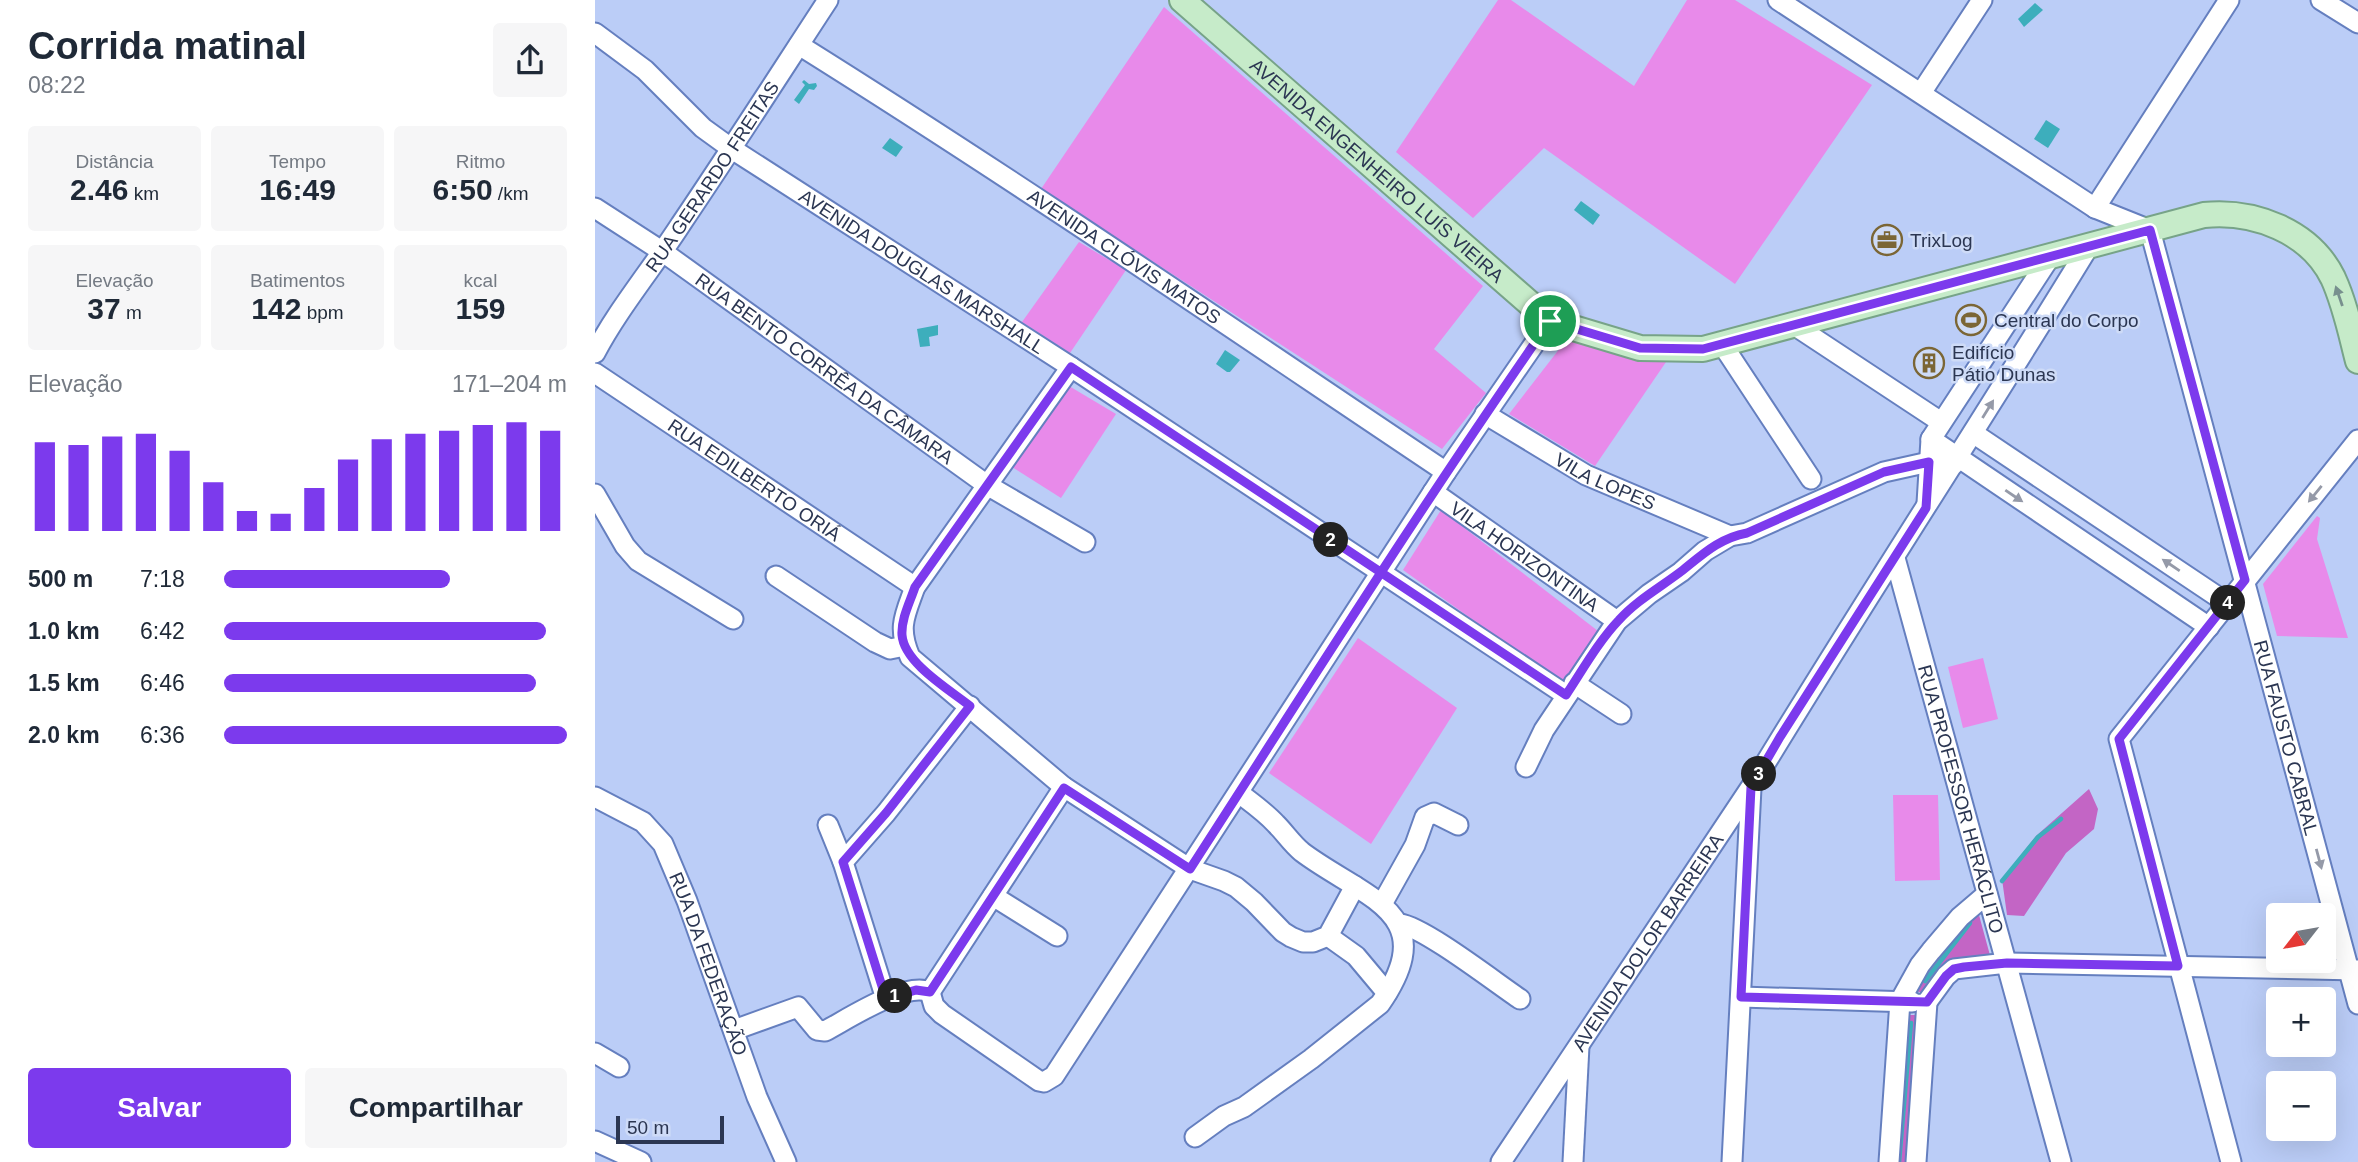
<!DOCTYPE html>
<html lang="pt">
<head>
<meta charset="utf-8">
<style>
	:root { --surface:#fff; --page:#f6f6f7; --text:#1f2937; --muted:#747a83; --accent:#7c3aed }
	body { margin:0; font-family:Arial,sans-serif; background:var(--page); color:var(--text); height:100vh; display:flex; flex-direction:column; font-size:26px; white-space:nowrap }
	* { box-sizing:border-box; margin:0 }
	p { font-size:23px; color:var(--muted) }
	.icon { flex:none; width:38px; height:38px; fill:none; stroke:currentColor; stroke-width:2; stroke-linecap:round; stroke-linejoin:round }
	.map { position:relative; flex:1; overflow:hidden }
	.drawer { display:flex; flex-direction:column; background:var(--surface); width:595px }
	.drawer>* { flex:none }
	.needle { width:46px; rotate:239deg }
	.tools { position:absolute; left:1671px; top:903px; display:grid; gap:14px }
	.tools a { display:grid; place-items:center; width:70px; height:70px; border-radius:7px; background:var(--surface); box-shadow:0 7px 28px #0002; font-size:35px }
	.scale { position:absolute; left:21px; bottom:18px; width:108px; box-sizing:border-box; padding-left:7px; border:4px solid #2b3652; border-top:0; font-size:19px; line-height:24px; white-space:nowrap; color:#2b3652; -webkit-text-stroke:5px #cedbf7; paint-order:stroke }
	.pin { position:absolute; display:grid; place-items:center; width:60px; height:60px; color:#fff; margin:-30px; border:4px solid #fff; border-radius:50%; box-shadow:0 2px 7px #0007 }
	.km { position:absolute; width:35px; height:35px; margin:-18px; border-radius:50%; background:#222; color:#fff; font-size:19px; line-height:35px; text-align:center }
	.round { display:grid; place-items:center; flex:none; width:74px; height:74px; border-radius:7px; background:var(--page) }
	.overview { display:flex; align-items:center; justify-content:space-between; height:119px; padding:0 28px }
	h1 { font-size:38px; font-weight:700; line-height:52px }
	.metrics { display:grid; grid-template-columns:repeat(3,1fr); gap:10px; height:119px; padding:7px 28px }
	.metrics div { display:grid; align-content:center; border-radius:7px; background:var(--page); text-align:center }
	.metrics b { font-size:30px; font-weight:700 }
	.metrics small { font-size:19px; font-weight:400 }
	.metrics p { font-size:19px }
	.chart { height:196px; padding:14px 28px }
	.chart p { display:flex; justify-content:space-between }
	.chart svg { width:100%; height:126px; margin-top:7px; stroke:var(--accent); stroke-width:6 }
	.cta { display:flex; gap:14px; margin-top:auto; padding:14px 28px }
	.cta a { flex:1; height:80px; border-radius:7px; background:var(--accent); color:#fff; font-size:28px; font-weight:700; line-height:80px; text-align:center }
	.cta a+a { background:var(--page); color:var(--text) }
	ul { padding:0 28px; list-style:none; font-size:23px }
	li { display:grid; grid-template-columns:112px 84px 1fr; align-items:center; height:52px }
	li i { height:18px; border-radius:9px; background:var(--accent) }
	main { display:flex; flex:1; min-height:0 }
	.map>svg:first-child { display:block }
	.green { fill:#e88aea }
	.forest { fill:#c365c5 }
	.water { fill:#3daebc }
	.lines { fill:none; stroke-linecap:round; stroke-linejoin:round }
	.stream { stroke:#3daebc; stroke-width:4.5 }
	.minor-casing { stroke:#657fbf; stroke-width:23 }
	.major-casing { stroke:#77a388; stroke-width:28 }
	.minor { stroke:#fff; stroke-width:19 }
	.major { stroke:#c6ebc9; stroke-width:24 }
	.oneway { fill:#78908e }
	.oneway2 { fill:#959aa8 }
	.route-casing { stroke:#fff; stroke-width:14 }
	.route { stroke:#7c3aed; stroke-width:9 }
	.labels { text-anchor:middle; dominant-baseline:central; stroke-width:5; stroke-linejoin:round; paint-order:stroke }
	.street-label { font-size:19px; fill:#2b3652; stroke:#cedbf7 }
	.poi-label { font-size:19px; fill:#2b3652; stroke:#cedbf7; text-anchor:start }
</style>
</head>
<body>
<main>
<section class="drawer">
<div class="overview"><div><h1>Corrida matinal</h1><p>08:22</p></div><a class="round"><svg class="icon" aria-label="share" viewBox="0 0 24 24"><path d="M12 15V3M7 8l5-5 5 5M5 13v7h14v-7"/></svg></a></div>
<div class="metrics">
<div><p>Distância</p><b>2.46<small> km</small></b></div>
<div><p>Tempo</p><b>16:49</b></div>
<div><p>Ritmo</p><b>6:50<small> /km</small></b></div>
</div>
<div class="metrics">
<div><p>Elevação</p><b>37<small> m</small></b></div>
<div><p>Batimentos</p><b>142<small> bpm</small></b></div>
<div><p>kcal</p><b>159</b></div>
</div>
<div class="chart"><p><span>Elevação</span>171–204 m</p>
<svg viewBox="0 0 160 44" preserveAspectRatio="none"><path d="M5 44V13M15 44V14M25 44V11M35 44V10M45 44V16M55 44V27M65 44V37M75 44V38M85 44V29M95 44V19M105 44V12M115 44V10M125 44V9M135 44V7M145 44V6M155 44V9"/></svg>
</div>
<ul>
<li><b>500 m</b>7:18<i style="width:66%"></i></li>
<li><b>1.0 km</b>6:42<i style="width:94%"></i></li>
<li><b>1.5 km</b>6:46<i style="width:91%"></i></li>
<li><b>2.0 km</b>6:36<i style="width:100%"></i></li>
</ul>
<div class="cta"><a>Salvar</a><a>Compartilhar</a></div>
</section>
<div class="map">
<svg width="1763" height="1162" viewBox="0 0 1763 1162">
	<rect width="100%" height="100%" fill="#bbcdf7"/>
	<g class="green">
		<path d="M903,0H916L1039,86L1092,0H1140L1277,85L1140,284L949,148L878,218L801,152Z"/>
		<path d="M569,7L888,286L839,349L891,393L847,449L446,189Z"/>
		<path d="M484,242L531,270L475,353L427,322Z"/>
		<path d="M972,339L1071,362L1000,466L914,414Z"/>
		<path d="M474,386L521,414L466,498L417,467Z"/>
		<path d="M846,510L1003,631L968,684L808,570Z"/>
		<path d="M1722,516L1725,518L1722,539L1753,638L1682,636L1668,584Z"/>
		<path d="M763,638L862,708L776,844L674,773Z"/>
		<path d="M1388,658L1403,719L1368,728L1353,667Z"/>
		<path d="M1298,795H1343L1345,880L1300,881Z"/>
	</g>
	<g class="forest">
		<path d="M1494,789L1503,809L1499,829L1471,853L1429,916L1412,915L1407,879L1441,836Z"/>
		<path d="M1381,904L1396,959L1350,971L1339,995L1315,990Z"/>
		<path d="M1312,1015H1325L1314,1162H1302Z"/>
	</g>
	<g class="water">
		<path d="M1440,3L1448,10L1429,27L1423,19Z"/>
		<path d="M209,80L214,84L221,83L222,86L219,90L214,89L204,104L199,100L210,85L207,82Z"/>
		<path d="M1451,120L1465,129L1453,148L1439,139Z"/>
		<path d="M295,138L308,147L301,157L287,148Z"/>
		<path d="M986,201L1005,215L998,225L979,210Z"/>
		<path d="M343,325V335L334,337L335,346L325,347L322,329Z"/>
		<path d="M630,350L645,360L635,372H632L621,364Z"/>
	</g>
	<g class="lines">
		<g class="stream">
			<path d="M1407,881L1443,837L1466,819"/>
			<path d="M1330,981L1375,923"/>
			<path d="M1304,1162L1316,1023"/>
		</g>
		<g class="minor-casing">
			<g id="minor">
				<path id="s1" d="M1183,0L1500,208L1555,230L1763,1004"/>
				<path d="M1726,0L1763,23"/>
				<path id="s2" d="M0,33L50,70L108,128L137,149L476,367L971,695"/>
				<path id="s3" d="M204,45C423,182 636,328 851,472"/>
				<path d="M1326,93L1387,0"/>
				<path id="s4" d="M0,208L68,252L392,485L490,542"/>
				<path d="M1500,208L1634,0"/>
				<path d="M1199,325L1346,422"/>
				<path d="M1127,344L1216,479"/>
				<path id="s5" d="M0,353C23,309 59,266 86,224C136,150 184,75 233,0"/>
				<path d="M476,367L320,587C310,615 302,627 315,657L469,787L595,869L629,881L641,887L659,902L688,932L696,937L708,942H718L733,936L760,886"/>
				<path id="s6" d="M0,373L320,587"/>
				<path id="s7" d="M890,414L991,475L1135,536"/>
				<path d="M1378,433L1632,603"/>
				<path d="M1336,439L1614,627"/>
				<path id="s8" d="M838,492L1022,621"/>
				<path d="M0,494L30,546L43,561L138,619"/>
				<path d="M1332,503L1336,439L1455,257"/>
				<path id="s9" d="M1300,558L1466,1162"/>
				<path d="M181,576L280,642L295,649L310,646"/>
				<path d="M979,683L1026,714"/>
				<path d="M931,767L949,730L1022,621L1054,594L1086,572L1110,551L1135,536L1152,533L1289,472L1334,462L1359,464"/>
				<path id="s10" d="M0,797L48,822L68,844L92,901L162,1097L191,1162"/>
				<path d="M233,825L248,862"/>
				<path d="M398,896L462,936"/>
				<path d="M787,904L820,845L830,817L839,813L863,825"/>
				<path d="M805,924C829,927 901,983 925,999"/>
				<path d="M733,936L761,956L792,993"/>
				<path d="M335,992L339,1006L347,1014L444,1081L449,1082L459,1076L851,472L955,321"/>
				<path d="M335,992L469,787"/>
				<path d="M1146,997L1317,1002"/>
				<path d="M291,999L248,862L291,813L375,706"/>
				<path d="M1332,1002L1351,976L1359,969L1412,963L1763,970"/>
				<path d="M139,1030L203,1007L222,1030L230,1031C253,1019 310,981 335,992"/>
				<path d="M0,1053L24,1067"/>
				<path d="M600,1137L629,1116L649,1107L716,1059L785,1004C849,912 768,898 707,852C697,844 690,833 681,824C670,812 657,803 644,793"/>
				<path d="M0,1141L46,1162"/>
				<path id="s11" d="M906,1162L1156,787C1266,605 1383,428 1494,246"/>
				<path d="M978,1162L984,1046"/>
				<path d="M1137,1162L1156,788"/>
				<path d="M1294,1162L1305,1001L1325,965L1336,951L1365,917L1392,894"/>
				<path d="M1321,1162L1332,1002"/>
				<path d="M1636,1162L1524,739L1763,440"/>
			</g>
		</g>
		<g class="major-casing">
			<g id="major">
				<path id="s12" d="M587,0L955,321L1045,348L1108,349L1609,215C1659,210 1715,231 1738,278C1750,304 1756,334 1763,361"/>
			</g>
		</g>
		<use href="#minor" class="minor"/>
		<use href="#major" class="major"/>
	</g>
	<defs><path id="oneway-solid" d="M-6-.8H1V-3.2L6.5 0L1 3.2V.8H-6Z" transform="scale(1.75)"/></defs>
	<use class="oneway" href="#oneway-solid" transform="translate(1744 296) rotate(-109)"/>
	<g class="oneway2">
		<use href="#oneway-solid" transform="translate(1393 409) rotate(-58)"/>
		<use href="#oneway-solid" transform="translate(1720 494) rotate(129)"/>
		<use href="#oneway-solid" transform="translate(1419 496) rotate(34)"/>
		<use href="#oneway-solid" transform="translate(1576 565) rotate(-146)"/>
		<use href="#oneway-solid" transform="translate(1724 859) rotate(75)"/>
	</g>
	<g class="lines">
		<g class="route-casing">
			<path id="route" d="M955,321C830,500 713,686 595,869L469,788L335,992L321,990L291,999L248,862L291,813L375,706C355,690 309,663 307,635C306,619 315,602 320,587L476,367L971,695C987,671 1003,642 1024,620C1042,600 1066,587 1088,570C1108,554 1125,538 1152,533L1289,472L1334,462L1331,508L1185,737L1156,787L1146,997L1332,1002L1351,976L1359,969L1369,967L1412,963L1583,966L1524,739L1650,580L1555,230L1108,349L1045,348L955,321"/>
		</g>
		<use href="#route" class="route"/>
	</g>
	<defs>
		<g id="office-ring" transform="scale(1.575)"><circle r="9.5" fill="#cedbf7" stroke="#7b6635" stroke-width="1.5"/><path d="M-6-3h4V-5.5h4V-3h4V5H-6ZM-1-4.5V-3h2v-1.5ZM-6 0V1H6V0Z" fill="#7b6635"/></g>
		<g id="stadium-ring" transform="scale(1.575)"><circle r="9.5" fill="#cedbf7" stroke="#7b6635" stroke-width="1.5"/><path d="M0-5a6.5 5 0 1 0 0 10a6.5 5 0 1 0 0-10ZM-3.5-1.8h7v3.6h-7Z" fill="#7b6635"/></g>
		<g id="building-ring" transform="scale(1.575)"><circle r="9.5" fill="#cedbf7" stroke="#7b6635" stroke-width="1.5"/><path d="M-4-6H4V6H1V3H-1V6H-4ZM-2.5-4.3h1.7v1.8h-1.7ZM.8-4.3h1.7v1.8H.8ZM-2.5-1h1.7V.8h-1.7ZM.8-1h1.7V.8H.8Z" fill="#7b6635"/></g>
	</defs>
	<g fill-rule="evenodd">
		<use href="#office-ring" x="1292" y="240"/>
		<use href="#stadium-ring" x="1376" y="320"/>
		<use href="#building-ring" x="1334" y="363"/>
	</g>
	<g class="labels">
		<g class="street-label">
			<text stroke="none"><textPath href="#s12" startOffset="259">AVENIDA ENGENHEIRO LUÍS VIEIRA</textPath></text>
			<text stroke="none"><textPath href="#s5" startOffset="212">RUA GERARDO FREITAS</textPath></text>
			<text stroke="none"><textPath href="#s3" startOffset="388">AVENIDA CLÓVIS MATOS</textPath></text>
			<text stroke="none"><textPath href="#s2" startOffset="406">AVENIDA DOUGLAS MARSHALL</textPath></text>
			<text stroke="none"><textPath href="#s4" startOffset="280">RUA BENTO CORRÊA DA CÂMARA</textPath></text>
			<text stroke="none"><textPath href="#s6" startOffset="192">RUA EDILBERTO ORIÁ</textPath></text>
			<text stroke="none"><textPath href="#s7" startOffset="138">VILA LOPES</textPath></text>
			<text stroke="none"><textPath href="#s8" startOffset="112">VILA HORIZONTINA</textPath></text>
			<text stroke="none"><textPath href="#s1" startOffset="964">RUA FAUSTO CABRAL</textPath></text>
			<text stroke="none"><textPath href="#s9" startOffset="250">RUA PROFESSOR HERÁCLITO</textPath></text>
			<text stroke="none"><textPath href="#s11" startOffset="264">AVENIDA DOLOR BARREIRA</textPath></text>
			<text stroke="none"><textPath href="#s10" startOffset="212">RUA DA FEDERAÇÃO</textPath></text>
		</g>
		<g class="poi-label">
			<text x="1315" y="240">TrixLog</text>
			<text x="1399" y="320">Central do Corpo</text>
			<text x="1357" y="352">Edifício<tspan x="1357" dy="22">Pátio Dunas</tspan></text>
		</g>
	</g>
</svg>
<div class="tools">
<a><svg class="needle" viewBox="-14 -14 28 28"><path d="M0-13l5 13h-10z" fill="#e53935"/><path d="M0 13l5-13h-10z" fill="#747a83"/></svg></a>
<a>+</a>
<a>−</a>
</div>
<div class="scale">50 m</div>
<div class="pin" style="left:955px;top:321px;background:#1e9e55"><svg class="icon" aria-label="arrive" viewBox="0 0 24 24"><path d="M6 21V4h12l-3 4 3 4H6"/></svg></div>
<b class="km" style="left:300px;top:996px">1</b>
<b class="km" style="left:736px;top:540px">2</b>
<b class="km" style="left:1164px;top:774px">3</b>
<b class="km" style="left:1633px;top:603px">4</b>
</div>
</main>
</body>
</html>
